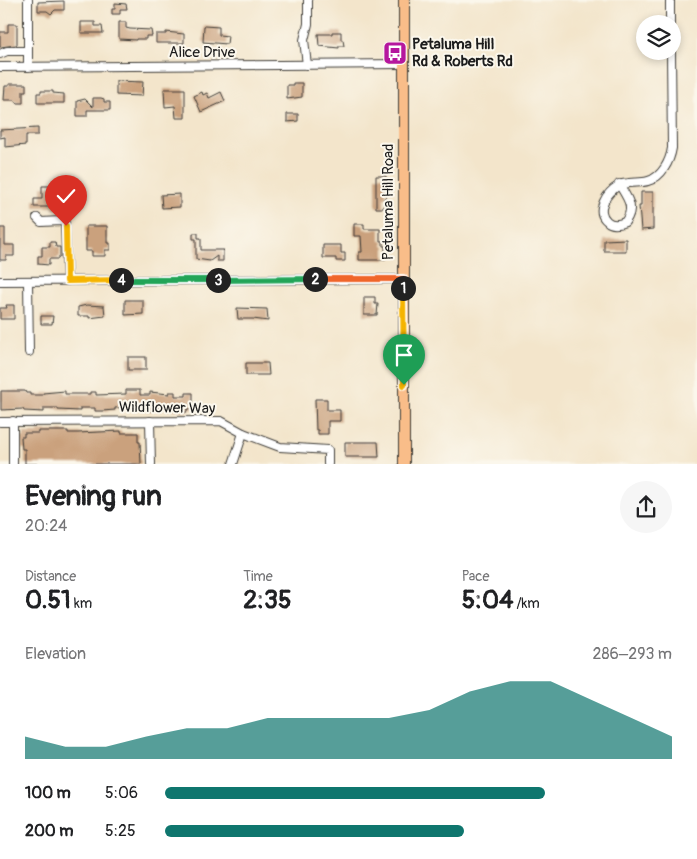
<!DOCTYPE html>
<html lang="en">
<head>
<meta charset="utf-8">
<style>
	:root { --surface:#fff; --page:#f6f6f6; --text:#202124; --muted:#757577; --accent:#0f766e }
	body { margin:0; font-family:Pangolin,sans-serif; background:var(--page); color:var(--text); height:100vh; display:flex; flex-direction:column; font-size:19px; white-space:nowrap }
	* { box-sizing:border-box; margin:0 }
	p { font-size:16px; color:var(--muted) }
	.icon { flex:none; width:28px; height:28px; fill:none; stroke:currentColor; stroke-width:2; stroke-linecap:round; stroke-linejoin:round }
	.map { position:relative; height:464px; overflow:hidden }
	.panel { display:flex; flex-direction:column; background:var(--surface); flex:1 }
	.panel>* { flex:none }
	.buttons { position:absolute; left:636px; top:15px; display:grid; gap:10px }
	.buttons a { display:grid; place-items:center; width:45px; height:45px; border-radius:50%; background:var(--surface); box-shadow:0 2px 8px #0003; font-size:25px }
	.pin { position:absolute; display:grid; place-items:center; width:42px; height:42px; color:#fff; margin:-51px -21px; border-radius:50% 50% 50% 0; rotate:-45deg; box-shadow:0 0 5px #0007 }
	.pin .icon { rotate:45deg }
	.km { position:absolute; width:25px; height:25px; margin:-12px; border-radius:50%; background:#222; color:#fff; font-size:14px; line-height:25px; text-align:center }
	.round { display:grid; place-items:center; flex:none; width:52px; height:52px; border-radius:26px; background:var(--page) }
	.headline { display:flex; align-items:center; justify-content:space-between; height:85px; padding:0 25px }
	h1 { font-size:28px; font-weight:800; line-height:38px }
	.figures { display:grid; grid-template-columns:repeat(3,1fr); gap:8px; height:85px; padding:5px 25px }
	.figures div { display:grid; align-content:center }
	.figures b { font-size:25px; font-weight:800 }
	.figures small { font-size:14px; font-weight:400 }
	.figures p { font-size:14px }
	.chart { height:140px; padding:10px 25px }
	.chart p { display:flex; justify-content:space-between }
	.chart svg { width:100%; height:90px; margin-top:5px; fill:var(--accent); opacity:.7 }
	ul { padding:0 25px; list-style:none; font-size:16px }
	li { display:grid; grid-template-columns:80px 60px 1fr; align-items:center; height:38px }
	li i { height:12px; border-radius:6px; background:var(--accent) }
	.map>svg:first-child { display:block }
	.building { fill:#caa17d }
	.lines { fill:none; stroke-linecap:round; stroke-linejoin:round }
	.minor-casing { stroke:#3c3a36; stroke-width:10 }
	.major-casing { stroke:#3c3a36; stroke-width:12 }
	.minor { stroke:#fff; stroke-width:8 }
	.major { stroke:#f9bd89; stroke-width:10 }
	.split-1-casing { stroke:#fff; stroke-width:10 }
	.split-2-casing { stroke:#fff; stroke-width:10 }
	.split-3-casing { stroke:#fff; stroke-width:10 }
	.split-4-casing { stroke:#fff; stroke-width:10 }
	.split-5-casing { stroke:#fff; stroke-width:10 }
	.split-1 { stroke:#f5b400; stroke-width:6 }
	.split-2 { stroke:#f0652b; stroke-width:6 }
	.split-3 { stroke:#22a559; stroke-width:6 }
	.split-4 { stroke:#22a559; stroke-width:6 }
	.split-5 { stroke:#f5b400; stroke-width:6 }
	.labels { text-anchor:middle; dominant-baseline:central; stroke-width:4; stroke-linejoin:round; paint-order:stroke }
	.poi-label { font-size:15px; font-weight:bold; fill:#1c1c1c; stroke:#fbf7ec; text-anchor:start }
	.street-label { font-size:15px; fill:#1c1c1c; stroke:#fbf7ec }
</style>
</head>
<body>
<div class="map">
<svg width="697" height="464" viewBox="0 0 697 464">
	<rect width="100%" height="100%" fill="#fbf7ec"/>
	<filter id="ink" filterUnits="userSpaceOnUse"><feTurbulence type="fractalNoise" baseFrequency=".02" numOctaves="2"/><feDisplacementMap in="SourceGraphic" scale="10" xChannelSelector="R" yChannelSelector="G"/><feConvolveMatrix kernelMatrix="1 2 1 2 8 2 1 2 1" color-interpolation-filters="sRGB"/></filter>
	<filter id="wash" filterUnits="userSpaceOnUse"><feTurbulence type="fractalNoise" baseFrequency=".0096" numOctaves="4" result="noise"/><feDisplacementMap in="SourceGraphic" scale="20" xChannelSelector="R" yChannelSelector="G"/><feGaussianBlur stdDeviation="1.12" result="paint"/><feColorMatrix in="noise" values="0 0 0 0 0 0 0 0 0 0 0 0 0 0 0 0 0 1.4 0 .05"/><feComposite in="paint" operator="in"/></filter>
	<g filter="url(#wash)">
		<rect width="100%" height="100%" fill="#f3e5cb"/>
		<g id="blocks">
			<g class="building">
				<path d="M64,1V10H55L51,14L47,11H38V2Z"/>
				<path d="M115,3L126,4L127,9H120V14H112V9H115Z"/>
				<path d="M81,22H95V26H102L103,33H81Z"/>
				<path d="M119,22H126V28L130,29L151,30L152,36H146V39H136V40L119,39Z"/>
				<path d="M8,24H17V45L0,47V32H8Z"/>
				<path d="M204,26L219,27V35L228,36L227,44L203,42Z"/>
				<path d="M166,32L184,34V43H156V34H166Z"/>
				<path d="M332,32H341V40H343L344,46H339V48L319,46L318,34H332Z"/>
				<path d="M116,81L143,82L142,96L116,95Z"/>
				<path d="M293,83H302V97L287,99V85H293Z"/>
				<path d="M9,84H26V91H23V103H18L14,100H4L5,86H9Z"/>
				<path d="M164,89H185V118H176L175,106L165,107Z"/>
				<path d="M41,91H53V93L64,94V103H37V93H41Z"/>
				<path d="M202,92L203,95L207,93L209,98L221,92L225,101L201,112L194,96Z"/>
				<path d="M93,98H101L104,99V102H110V110H87V116H77V101L85,99L93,107Z"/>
				<path d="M287,114H298V121L287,122Z"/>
				<path d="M38,128V135H26V145L5,147V137L0,138V130Z"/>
				<path d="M376,176H386V198H384V208H376Z"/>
				<path d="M42,186H52V190H59V202H70L71,210L53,209V207H34V199H42Z"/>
				<path d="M641,192H653V229L641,230L639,206H641Z"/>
				<path d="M180,194V207L162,208L161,195Z"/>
				<path d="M354,224H364V229H380V241H383V246H385V260H359V252H362L361,236H354Z"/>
				<path d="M86,226H107V243H110V250H105V256H92V251H86Z"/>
				<path d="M0,228H5V245H14V256H6V260H0Z"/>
				<path d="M193,233H198V238H201V250H224L223,251V261H217V256L210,261L196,259V239H193Z"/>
				<path d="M626,239V251H604V240Z"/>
				<path d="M50,242H55L56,247H60V257H58V259H49V265L38,264V256H42V247H50Z"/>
				<path d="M323,245H341V253H345V261H336V258H323Z"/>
				<path d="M364,297H375V304H378L377,315H364Z"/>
				<path d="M125,300H143V314L125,315Z"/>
				<path d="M6,305H14V319H0V308H7Z"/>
				<path d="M87,305L104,306L105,316L89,318V316H78V307Z"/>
				<path d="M237,308L267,309L268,321L253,319H238Z"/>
				<path d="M41,316H53L52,324H41Z"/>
				<rect x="128" y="357" width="18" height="13"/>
				<path d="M246,363H268L269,375H246Z"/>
				<path d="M126,390H140V395H150V392L169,394V392H175V396H186V393H193V409H187V412H181L180,410H169V407L152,408V411L126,407L115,408V410L102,411H95V408H80V411L58,410V408H44V412L24,411L23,409L1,410V391H25L26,393H30V395H43V393L65,391V394H90V392H96V395L126,394Z"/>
				<path d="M315,399H327V410H340V421H328V434H318V430H316Z"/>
				<path d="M38,431H68V433H78L121,431V433H138V442H140L141,464H25V449H22L21,437H24V433H38Z"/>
				<path d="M345,442H378L379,457H345Z"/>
			</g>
		</g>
	</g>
	<g filter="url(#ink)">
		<use href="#blocks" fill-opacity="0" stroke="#3c3a36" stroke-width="1"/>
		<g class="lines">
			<g class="minor-casing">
				<g id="minor">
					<path d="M28,0V67"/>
					<path d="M670,0V24"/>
					<path d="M0,54L7,51H28"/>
					<path d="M307,65L304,40L308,24V0"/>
					<path d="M0,67L404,64"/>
					<path d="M619,184C627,198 636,207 625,222C620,224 612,226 607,221C594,210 608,192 618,186C621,183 625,184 629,183C635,182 642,183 648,181C662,177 670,161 672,148L671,51"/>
					<path d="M37,218L41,222L61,221L65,223L67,281"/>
					<path d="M0,281L403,279"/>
					<path d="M28,281L29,352"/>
					<path d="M13,421V464"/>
					<path d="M150,421L151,464"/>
					<path d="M0,422L221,421L243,433L280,447L328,450V464"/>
					<path d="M233,464L243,433"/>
				</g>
			</g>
			<g class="major-casing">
				<path id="major" d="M404,0V464"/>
			</g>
			<use href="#minor" class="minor"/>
			<use href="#major" class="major"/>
		</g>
	</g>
	<g class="lines" filter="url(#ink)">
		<g class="split-1-casing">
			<path id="split-1" d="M403,288L404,385"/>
		</g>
		<g class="split-2-casing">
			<path id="split-2" d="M315,279H403V288"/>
		</g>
		<g class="split-3-casing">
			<path id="split-3" d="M218,280L315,279"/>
		</g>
		<g class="split-4-casing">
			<path id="split-4" d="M121,280H218"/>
		</g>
		<g class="split-5-casing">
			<path id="split-5" d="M66,226L67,281L121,280"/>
		</g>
		<use href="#split-1" class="split-1"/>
		<use href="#split-2" class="split-2"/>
		<use href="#split-3" class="split-3"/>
		<use href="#split-4" class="split-4"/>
		<use href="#split-5" class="split-5"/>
	</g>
	<defs>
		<g id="bus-square" transform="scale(1.25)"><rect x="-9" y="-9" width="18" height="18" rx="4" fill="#b5179e" stroke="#fbf7ec"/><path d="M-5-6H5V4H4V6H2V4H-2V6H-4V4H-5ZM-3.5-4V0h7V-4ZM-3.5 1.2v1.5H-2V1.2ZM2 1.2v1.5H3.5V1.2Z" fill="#fff"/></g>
	</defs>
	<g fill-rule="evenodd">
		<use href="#bus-square" x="395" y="53"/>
	</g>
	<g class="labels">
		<g class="poi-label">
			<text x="412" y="44">Petaluma Hill<tspan x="412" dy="17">Rd &amp; Roberts Rd</tspan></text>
		</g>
		<g class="street-label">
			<text x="202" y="52">Alice Drive</text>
			<text transform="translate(388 202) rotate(-90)">Petaluma Hill Road</text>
			<text transform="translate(167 408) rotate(1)">Wildflower Way</text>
		</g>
	</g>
</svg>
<div class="buttons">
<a><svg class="icon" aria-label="layers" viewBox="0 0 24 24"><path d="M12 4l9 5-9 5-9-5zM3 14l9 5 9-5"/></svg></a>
</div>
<div class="pin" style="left:404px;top:385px;background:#1e9e55"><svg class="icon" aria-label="arrive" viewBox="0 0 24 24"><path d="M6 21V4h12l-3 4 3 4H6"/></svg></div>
<div class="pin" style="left:66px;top:226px;background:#d93025"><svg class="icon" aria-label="check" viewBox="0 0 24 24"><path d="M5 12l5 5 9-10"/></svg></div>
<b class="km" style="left:403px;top:288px">1</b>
<b class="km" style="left:315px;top:279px">2</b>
<b class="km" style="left:218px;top:280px">3</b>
<b class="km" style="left:121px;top:280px">4</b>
</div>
<section class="panel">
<div class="headline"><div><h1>Evening run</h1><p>20:24</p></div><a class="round"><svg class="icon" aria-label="share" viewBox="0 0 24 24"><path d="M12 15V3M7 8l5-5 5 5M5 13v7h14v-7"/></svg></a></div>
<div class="figures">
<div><p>Distance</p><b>0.51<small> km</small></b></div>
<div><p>Time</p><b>2:35</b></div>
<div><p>Pace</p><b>5:04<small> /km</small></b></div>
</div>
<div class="chart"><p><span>Elevation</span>286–293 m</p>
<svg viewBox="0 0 160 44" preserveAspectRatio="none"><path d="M0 44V33L10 38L20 38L30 33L40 29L50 29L60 24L70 24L80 24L90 24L100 20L110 11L120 6L130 6L140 15L150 24L160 33V44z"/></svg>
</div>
<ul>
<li><b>100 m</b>5:06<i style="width:75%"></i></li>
<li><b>200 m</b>5:25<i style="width:59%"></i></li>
</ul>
</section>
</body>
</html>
